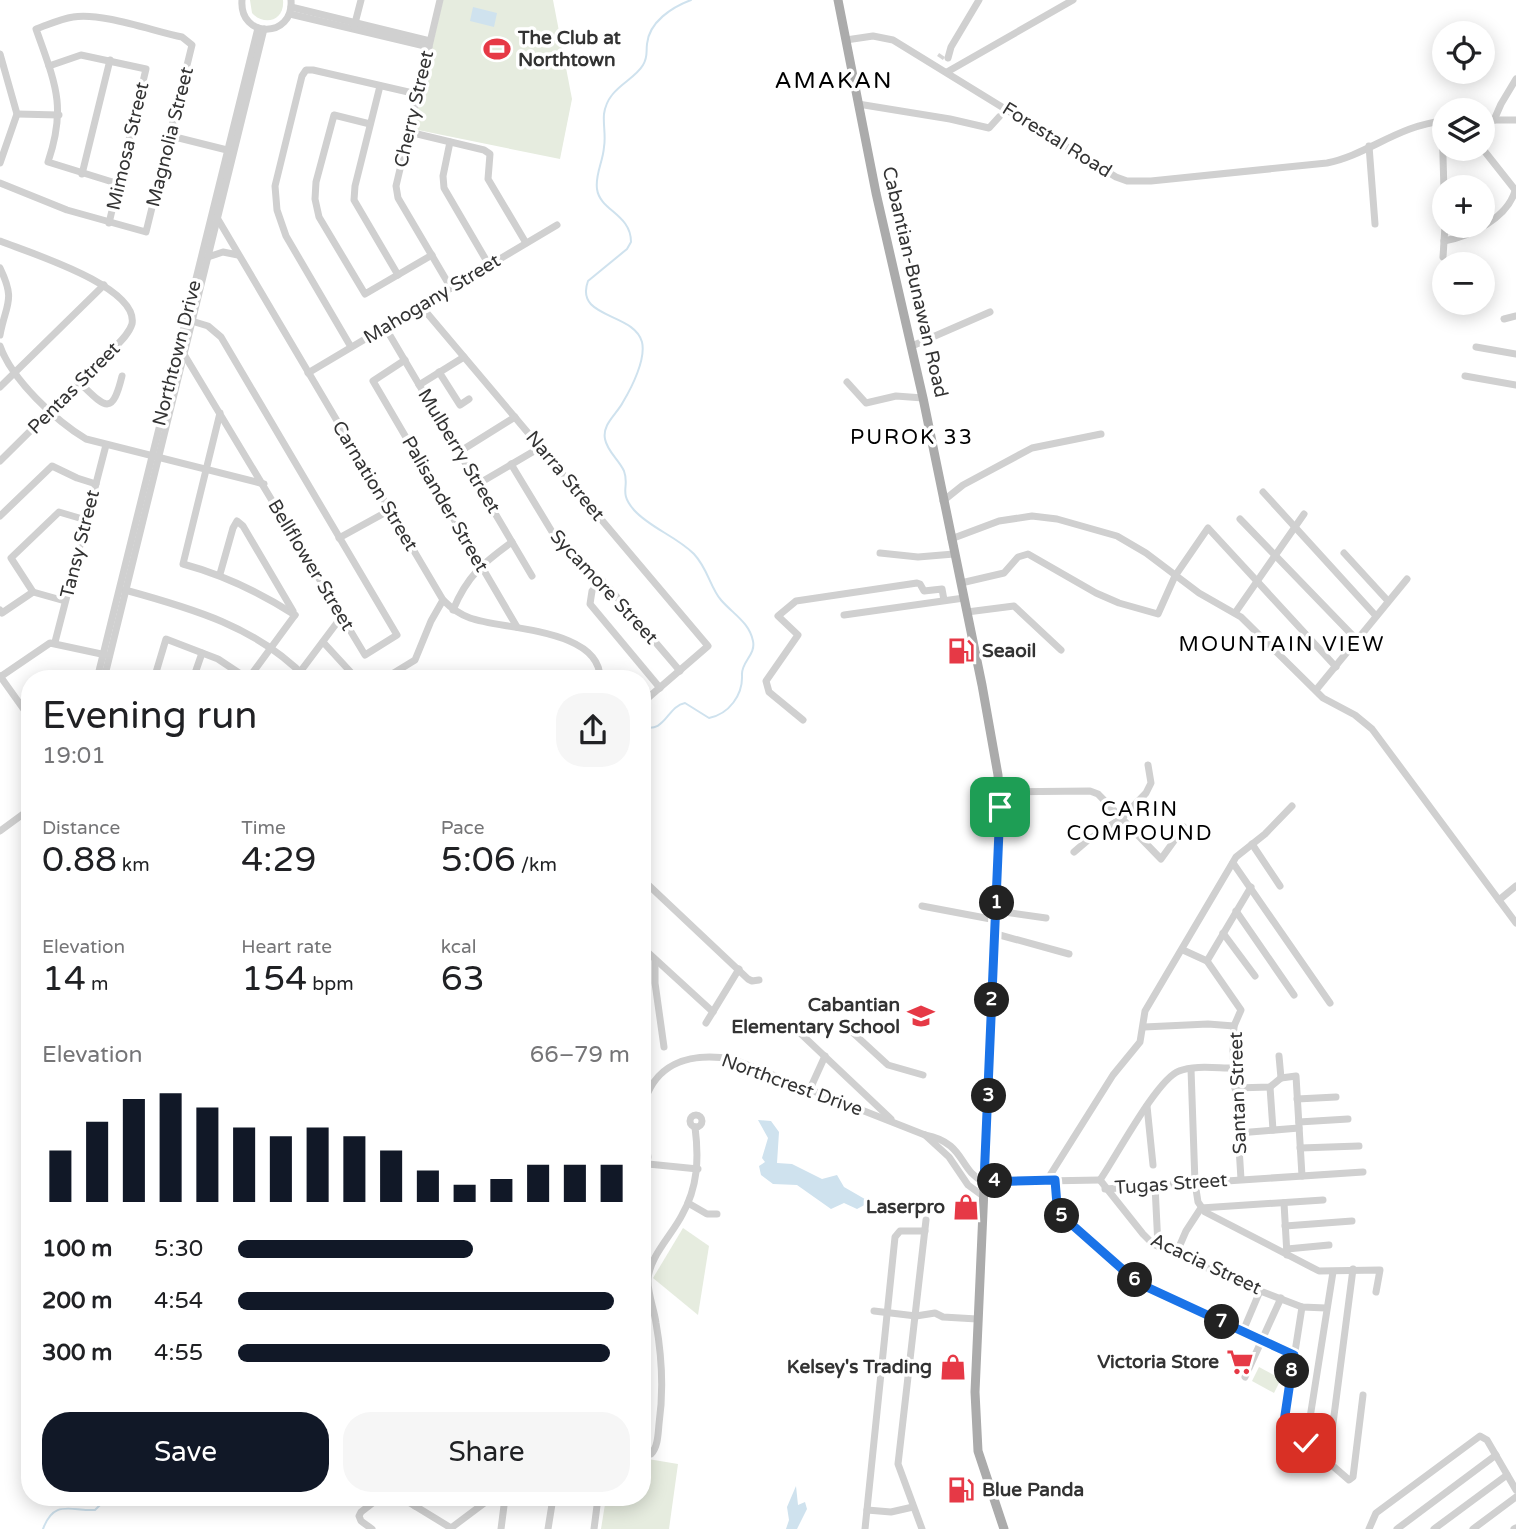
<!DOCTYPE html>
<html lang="en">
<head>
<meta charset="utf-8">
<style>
	:root { --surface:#fff; --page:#f6f6f6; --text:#202124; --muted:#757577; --accent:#111827 }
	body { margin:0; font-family:"Varela Round",sans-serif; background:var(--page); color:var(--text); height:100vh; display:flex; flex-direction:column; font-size:26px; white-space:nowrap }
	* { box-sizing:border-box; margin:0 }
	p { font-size:23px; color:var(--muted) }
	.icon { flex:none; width:38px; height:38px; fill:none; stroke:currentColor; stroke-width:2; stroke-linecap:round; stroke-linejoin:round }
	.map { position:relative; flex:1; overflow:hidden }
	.sheet { position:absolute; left:21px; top:670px; width:630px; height:836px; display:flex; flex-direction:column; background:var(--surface); border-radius:28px; box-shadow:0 4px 18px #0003 }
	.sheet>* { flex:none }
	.controls { position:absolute; left:1432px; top:21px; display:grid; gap:14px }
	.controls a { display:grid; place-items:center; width:63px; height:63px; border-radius:50%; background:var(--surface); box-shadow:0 4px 18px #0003; font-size:35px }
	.pin { position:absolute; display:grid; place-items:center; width:60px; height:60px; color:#fff; margin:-30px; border-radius:14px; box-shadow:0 4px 10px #0006 }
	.km { position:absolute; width:35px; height:35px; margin:-18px; border-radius:50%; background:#222; color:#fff; font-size:19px; line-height:35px; text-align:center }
	.round { display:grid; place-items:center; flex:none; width:74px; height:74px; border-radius:28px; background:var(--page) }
	.head { display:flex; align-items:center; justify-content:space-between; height:119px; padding:0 21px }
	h1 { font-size:38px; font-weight:600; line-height:52px }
	.stats { display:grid; grid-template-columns:repeat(3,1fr); gap:10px; height:119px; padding:7px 21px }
	.stats div { display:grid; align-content:center }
	.stats b { font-size:35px; font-weight:600 }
	.stats small { font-size:19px; font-weight:400 }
	.stats p { font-size:19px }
	.chart { height:196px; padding:14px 21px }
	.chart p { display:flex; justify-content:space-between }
	.chart svg { width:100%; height:126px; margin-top:7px; stroke:var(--accent); stroke-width:6 }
	.primary-button { display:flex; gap:14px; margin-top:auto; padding:14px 21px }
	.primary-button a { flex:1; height:80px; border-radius:28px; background:var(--accent); color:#fff; font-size:28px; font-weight:600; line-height:80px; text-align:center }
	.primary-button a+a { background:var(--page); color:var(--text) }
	ul { padding:0 21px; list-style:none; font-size:23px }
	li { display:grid; grid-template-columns:112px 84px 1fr; align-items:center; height:52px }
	li i { height:18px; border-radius:9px; background:var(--accent) }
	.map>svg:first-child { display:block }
	.green { fill:#e6ecdf }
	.water { fill:#cfe2ee }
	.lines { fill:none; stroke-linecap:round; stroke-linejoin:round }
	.stream { stroke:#cfe2ee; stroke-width:2 }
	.minor-tunnel { stroke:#d6d6d6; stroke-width:7; stroke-dasharray:7 3.5; stroke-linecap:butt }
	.minor { stroke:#d0d0d0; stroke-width:7 }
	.major { stroke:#ababab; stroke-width:9 }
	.route-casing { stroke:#fff; stroke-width:14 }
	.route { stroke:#1a73e8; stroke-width:9 }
	.labels { text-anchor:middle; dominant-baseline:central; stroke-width:7; stroke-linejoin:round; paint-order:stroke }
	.poi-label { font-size:19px; font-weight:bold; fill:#333; stroke:#fff; text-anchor:end }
	.street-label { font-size:19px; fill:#333; stroke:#fff }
	.neighbourhood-label { font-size:21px; letter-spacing:2px; fill:#000; stroke:#fff }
	.quarter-label { font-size:23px; letter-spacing:2px; fill:#000; stroke:#fff }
</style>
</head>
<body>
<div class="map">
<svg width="1516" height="1529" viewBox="0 0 1516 1529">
	<rect width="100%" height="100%" fill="#fff"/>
	<g class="green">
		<path d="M250,0H283C285,20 265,27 252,13Z"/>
		<path d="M443,0H553L572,99L560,159L413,129Z"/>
		<path d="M683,1228L709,1246L698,1315L653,1278Z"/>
		<path d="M1259,1367L1281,1379L1274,1393L1252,1381Z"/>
		<path d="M642,1458L678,1464L669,1529H601L606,1498H642Z"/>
	</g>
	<g class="water">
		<path d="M473,7L497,13L494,27L470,21Z"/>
		<path d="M758,1120L771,1121L779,1132L777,1163L792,1164L822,1179L837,1175L844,1187L870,1202L857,1209L844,1203L831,1209L797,1185L773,1184L761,1175L759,1166L765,1162L762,1158L768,1138Z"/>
		<path d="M796,1486L798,1505L805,1502L807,1509L797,1529H786L789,1520L787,1507Z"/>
	</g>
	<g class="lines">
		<g class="stream">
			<path d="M642,726C665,735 667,706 685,703L709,718C729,714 743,695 742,675C741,662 756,655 753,641C749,622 733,614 721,600C710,587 708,569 694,554C676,536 650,528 634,510C618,492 630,487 624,471C619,460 607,451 605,439C602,424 617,414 623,402C632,387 646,359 642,342C634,312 574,319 588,281L627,249L631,242C631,214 600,211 597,189C595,174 603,162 604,147C606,136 603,125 604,114C605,107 608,100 612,95C621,83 636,77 643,65C648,57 646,52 647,44C649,22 672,7 691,0"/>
			<path d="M43,1529C54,1499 70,1511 95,1510L107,1498"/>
		</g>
		<path class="minor-tunnel" d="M940,58L942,55"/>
		<g class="minor">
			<path d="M242,0C239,39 294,39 291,0"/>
			<path d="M440,0L396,186L398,198L451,288"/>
			<path d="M291,7L430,41"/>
			<path d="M290,14L429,47"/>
			<path d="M354,27L361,0"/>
			<path d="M846,40L873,36L893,40L1116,177L1127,181H1151L1327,163C1367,155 1399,125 1444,121"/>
			<path d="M0,54L17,114L0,163"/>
			<path d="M948,58L951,47L979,0"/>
			<path d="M49,66L81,55L146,69L109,223"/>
			<path d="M947,72L1073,0"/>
			<path d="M380,86L355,186L354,200L398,275"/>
			<path d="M858,104L950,119L989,128L999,117"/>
			<path d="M17,114L59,115"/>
			<path d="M1482,120H1516"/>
			<path d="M1494,120L1501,104L1516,79"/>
			<path d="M1442,121L1444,192"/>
			<path d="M370,124L334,115L316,182L315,199L319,217L365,294L432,255"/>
			<path d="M409,132L484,150L490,154L488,179L526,243"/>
			<path d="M171,136L231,151"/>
			<path d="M450,142L443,176L444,188L489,265"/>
			<path d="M1369,146L1375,224"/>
			<path d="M1482,148L1516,191"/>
			<path d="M82,174L110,60"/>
			<path d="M0,183L67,210L146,232L192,45L182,37C153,31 101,12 73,17C60,19 48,25 36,29C55,83 67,106 48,162L119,184"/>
			<path d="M216,216L443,600C451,608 459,614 470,618C503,630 601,628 600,679"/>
			<path d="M0,241C27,252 139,286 132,324C129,334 119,343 112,350L0,461"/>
			<path d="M1444,241C1471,236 1507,218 1515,191"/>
			<path d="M1443,257L1445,226"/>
			<path d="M205,258L223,252L238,255"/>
			<path d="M0,268C16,301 6,303 0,335"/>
			<path d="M421,306L708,646L642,703"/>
			<path d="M1504,319L1516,316"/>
			<path d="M385,327L532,576"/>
			<path d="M0,346C12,380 56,421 86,439L264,484"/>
			<path d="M179,346L365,655L397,635L221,337L208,326L185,319"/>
			<path d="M912,346L990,312"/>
			<path d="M351,347L286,236L277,210L275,186L302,76L306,70H313L417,94"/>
			<path d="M1476,347L1516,354"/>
			<path d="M405,360L373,381L517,627"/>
			<path d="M439,372L460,405L469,399"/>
			<path d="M308,373L557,225"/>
			<path d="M1465,376L1516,385"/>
			<path d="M847,382L866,403L896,396L923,398"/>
			<path d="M80,383C105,407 112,417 122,376"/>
			<path d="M419,385L464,357"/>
			<path d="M0,387L104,285"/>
			<path d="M220,413L183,564C224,575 259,592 295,615"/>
			<path d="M459,452L515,417"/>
			<path d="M511,464L557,540L610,589L680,671"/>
			<path d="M478,484L541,447"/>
			<path d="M1263,492L1376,616"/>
			<path d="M943,501L963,485L1032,448L1101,434"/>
			<path d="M0,516L52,466L77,478L96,484"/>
			<path d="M1240,519L1357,640"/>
			<path d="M339,538L390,510"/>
			<path d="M951,539L999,521L1032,516L1057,519L1117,536L1146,553L1199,593L1241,617L1323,698L1355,715L1372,729L1516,923"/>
			<path d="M880,553L918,557L954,554"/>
			<path d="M1344,553L1388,601"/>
			<path d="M220,574L233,528L237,521L243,526L293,611"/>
			<path d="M602,580L592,591L590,604L660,688"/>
			<path d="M961,583L1004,573L1018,557L1028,554L1096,593L1119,603L1158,614L1175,576L1208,528L1336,667"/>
			<path d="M125,590C191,608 258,627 307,679"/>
			<path d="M65,601L33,592L11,558L59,512L86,520"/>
			<path d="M0,610L2,613L33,592"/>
			<path d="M453,610C467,576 483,563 512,542"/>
			<path d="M967,612L1014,606L1061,650"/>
			<path d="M1235,613L1304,514"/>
			<path d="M844,615L964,598"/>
			<path d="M55,642L106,445"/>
			<path d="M323,642L357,679"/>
			<path d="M300,672L342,616"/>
			<path d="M0,676L30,718"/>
			<path d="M0,677L50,643L106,655"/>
			<path d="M97,679L258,28"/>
			<path d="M104,679L264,29"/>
			<path d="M154,679L166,639L218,659L248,679"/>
			<path d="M193,679L202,653"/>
			<path d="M248,679L295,615"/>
			<path d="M384,679L415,660L431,621L443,600"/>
			<path d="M1316,690L1407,579"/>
			<path d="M803,720L769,692L766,681L798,635L778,616L796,601L917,583L920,584L924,591L942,589L944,600"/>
			<path d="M1000,792L1090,791L1098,794L1161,859L1184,827"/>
			<path d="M0,831L30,809"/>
			<path d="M1252,844L1280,886"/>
			<path d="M1074,852L1088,840L1122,818L1146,793L1151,783L1148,765"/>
			<path d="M1233,863L1330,1003"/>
			<path d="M642,879L748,979L752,981L759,980"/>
			<path d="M1499,900L1516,886"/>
			<path d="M922,906L996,920"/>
			<path d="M997,911L1046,918"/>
			<path d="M1236,911L1294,995"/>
			<path d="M1223,933L1255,976"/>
			<path d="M996,934L1069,954"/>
			<path d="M642,947L713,1012"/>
			<path d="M1183,950L1207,961L1241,1010L1234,1026L1233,1052L1241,1179"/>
			<path d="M655,960V983L664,1047"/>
			<path d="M1207,961L1251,887"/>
			<path d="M706,1023L739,969"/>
			<path d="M1144,1027L1208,1024L1234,1026"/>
			<path d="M851,1031L888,1065L923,1075"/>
			<path d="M800,1033L891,1119"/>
			<path d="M1279,1056L1281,1078"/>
			<path d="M1191,1069L1195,1183L1198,1202L1205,1212L1319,1271L1380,1270L1376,1292"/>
			<path d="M1270,1087L1273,1130"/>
			<path d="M1235,1088L1270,1087L1281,1078L1296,1076L1302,1176"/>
			<path d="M810,1089L825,1056"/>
			<path d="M1297,1099L1336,1097"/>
			<path d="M1147,1106L1153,1165"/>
			<path d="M642,1111C652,1063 689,1052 732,1059L925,1135C966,1143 958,1170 984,1182L1100,1180"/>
			<circle cx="696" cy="1121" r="6"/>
			<path d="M642,1120L648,1157L642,1189"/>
			<path d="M1299,1122L1348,1119"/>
			<path d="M1238,1133L1299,1128"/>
			<path d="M925,1135L949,1157L968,1185L983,1196"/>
			<path d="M1300,1148L1359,1146"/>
			<path d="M648,1164L698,1169"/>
			<path d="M1047,1180L1113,1075L1140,1042L1145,1011L1236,857L1265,834L1292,806"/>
			<path d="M1055,1180L1057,1205L1061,1215L1138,1283L1294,1355"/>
			<path d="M1100,1180L1143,1234L1153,1244L1250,1287L1302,1307L1326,1308"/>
			<path d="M1100,1180C1116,1157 1157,1079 1179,1071C1194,1065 1216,1068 1233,1068"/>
			<path d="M1155,1186L1158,1246"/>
			<path d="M1105,1189L1363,1172"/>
			<path d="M688,1203L707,1214H717"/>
			<path d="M1284,1203L1287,1255"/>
			<path d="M1285,1226L1352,1221"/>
			<path d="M1287,1249L1329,1245"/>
			<path d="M1176,1254L1186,1231L1201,1208L1323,1200"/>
			<path d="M1302,1307L1284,1422L1289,1428L1349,1480L1353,1477L1363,1395"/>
			<path d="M874,1311L916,1316L935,1313L943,1317L977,1319"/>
			<path d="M1243,1331L1260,1291"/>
			<path d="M1245,1377L1281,1298"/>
			<path d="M1306,1443L1333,1272"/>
			<path d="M642,1453L651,1454C658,1447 658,1434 659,1424C664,1389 662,1357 656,1323C654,1309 648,1295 648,1281C648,1258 672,1235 682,1215C698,1187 699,1158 695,1127"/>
			<path d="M1328,1462L1353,1269"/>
			<path d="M402,1498L451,1528L491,1498"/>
			<path d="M415,1506L424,1498"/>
			<path d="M867,1510L891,1512L913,1507"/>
			<path d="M372,1529L361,1521L359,1516L361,1512L379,1498"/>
			<path d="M501,1529L505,1498"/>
			<path d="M548,1529L553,1498"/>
			<path d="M594,1529L598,1498"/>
			<path d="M865,1529L895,1237L900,1231H925"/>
			<path d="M922,1529L898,1464L926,1220"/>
			<path d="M1369,1529L1376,1513L1480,1436L1487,1440L1516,1490"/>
			<path d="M1397,1529L1496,1455"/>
			<path d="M1434,1529L1507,1475"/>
			<path d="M1473,1529L1516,1497"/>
			<path d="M1514,1529L1516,1528"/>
		</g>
		<path class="major" d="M838,0L876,193L923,398L982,685L998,775L1000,828L975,1392L978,1451L1004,1529"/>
	</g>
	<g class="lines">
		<g class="route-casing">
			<path id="route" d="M1000,807L984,1182L1055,1180L1057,1205L1061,1215L1138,1283L1294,1355L1284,1422L1306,1443"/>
		</g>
		<use href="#route" class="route"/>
	</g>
	<defs>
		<g id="stadium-bare" transform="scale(2.1)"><path d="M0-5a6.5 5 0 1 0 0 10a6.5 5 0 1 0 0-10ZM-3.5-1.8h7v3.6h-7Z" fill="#e63946" stroke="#fff" stroke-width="2.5" paint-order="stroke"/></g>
		<g id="fuel-bare" transform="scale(2.1)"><path d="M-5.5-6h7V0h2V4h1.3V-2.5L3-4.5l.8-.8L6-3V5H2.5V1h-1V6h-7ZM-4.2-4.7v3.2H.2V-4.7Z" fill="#e63946" stroke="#fff" stroke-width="2.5" paint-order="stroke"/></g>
		<g id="school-bare" transform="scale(2.1)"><path d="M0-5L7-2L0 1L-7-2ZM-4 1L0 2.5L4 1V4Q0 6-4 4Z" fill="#e63946" stroke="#fff" stroke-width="2.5" paint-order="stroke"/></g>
		<g id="shop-bare" transform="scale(2.1)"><path d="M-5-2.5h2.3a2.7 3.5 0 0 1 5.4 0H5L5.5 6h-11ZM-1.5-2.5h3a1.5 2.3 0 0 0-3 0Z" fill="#e63946" stroke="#fff" stroke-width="2.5" paint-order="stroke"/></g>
		<g id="supermarket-bare" transform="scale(2.1)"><path d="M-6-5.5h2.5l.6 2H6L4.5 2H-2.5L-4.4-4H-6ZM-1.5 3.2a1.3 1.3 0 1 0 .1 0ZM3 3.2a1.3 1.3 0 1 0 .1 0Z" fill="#e63946" stroke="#fff" stroke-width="2.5" paint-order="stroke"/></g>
	</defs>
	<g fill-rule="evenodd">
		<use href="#stadium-bare" x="497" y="49"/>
		<use href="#fuel-bare" x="961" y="651"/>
		<use href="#school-bare" x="921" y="1016"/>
		<use href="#shop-bare" x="966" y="1207"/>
		<use href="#supermarket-bare" x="1240" y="1362"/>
		<use href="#shop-bare" x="953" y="1367"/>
		<use href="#fuel-bare" x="961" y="1490"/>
	</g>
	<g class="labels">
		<g class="poi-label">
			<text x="518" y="38" text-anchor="start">The Club at<tspan x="518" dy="22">Northtown</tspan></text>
			<text x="982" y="651" text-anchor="start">Seaoil</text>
			<text x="900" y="1005">Cabantian<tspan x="900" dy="22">Elementary School</tspan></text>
			<text x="945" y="1207">Laserpro</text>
			<text x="1219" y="1362">Victoria Store</text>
			<text x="932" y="1367">Kelsey's Trading</text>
			<text x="982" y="1490" text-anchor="start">Blue Panda</text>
		</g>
		<g class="street-label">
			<text transform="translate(414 109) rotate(-77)">Cherry Street</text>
			<text transform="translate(170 137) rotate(-76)">Magnolia Street</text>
			<text transform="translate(1057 140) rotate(32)">Forestal Road</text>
			<text transform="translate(128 146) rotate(-77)">Mimosa Street</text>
			<text transform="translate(915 282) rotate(77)">Cabantian-Bunawan Road</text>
			<text transform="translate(432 299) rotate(-31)">Mahogany Street</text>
			<text transform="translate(177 353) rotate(-76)">Northtown Drive</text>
			<text transform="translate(74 388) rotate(-45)">Pentas Street</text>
			<text transform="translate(459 451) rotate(59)">Mulberry Street</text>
			<text transform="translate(565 476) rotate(50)">Narra Street</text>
			<text transform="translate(375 486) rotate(59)">Carnation Street</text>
			<text transform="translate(445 504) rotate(60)">Palisander Street</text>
			<text transform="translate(80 544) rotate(-76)">Tansy Street</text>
			<text transform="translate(311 565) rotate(59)">Bellflower Street</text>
			<text transform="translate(604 587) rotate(47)">Sycamore Street</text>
			<text transform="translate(792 1085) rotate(20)">Northcrest Drive</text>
			<text transform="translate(1238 1093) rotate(-92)">Santan Street</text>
			<text transform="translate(1171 1184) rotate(-4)">Tugas Street</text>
			<text transform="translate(1206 1264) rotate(25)">Acacia Street</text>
		</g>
		<g class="neighbourhood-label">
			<text x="912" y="437">PUROK 33</text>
			<text x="1282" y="644">MOUNTAIN VIEW</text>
			<text x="1140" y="809">CARIN<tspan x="1140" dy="24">COMPOUND</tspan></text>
		</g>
		<g class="quarter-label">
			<text x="834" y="81">AMAKAN</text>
		</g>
	</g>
</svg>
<div class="controls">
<a><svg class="icon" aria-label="locate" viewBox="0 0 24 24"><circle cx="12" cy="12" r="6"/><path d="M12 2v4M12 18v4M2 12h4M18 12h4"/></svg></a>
<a><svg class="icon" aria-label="layers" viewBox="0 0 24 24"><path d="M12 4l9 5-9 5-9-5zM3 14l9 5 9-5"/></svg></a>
<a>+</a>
<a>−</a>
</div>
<div class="pin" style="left:1000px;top:807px;background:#1e9e55"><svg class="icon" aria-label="arrive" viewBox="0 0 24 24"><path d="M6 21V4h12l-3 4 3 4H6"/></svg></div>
<div class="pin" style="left:1306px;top:1443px;background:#d93025"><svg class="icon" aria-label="check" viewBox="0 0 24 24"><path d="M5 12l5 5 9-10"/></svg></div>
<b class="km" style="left:997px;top:903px">1</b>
<b class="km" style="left:992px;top:1000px">2</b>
<b class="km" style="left:989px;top:1096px">3</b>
<b class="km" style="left:995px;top:1181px">4</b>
<b class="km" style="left:1062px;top:1216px">5</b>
<b class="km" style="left:1135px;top:1280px">6</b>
<b class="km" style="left:1222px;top:1322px">7</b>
<b class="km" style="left:1292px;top:1371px">8</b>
<section class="sheet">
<div class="head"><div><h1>Evening run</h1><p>19:01</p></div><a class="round"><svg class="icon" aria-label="share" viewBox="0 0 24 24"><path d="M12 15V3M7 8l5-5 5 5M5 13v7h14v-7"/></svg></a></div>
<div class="stats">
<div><p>Distance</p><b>0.88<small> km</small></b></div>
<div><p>Time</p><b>4:29</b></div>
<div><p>Pace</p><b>5:06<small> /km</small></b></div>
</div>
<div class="stats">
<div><p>Elevation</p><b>14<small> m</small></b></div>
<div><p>Heart rate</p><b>154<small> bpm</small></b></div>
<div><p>kcal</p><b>63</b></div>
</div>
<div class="chart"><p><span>Elevation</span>66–79 m</p>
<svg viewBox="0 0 160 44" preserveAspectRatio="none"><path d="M5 44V26M15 44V16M25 44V8M35 44V6M45 44V11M55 44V18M65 44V21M75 44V18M85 44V21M95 44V26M105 44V33M115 44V38M125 44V36M135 44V31M145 44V31M155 44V31"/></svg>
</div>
<ul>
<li><b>100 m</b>5:30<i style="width:60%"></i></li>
<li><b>200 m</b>4:54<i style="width:96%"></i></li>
<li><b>300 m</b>4:55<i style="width:95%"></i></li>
</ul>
<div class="primary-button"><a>Save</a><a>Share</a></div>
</section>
</div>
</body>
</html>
